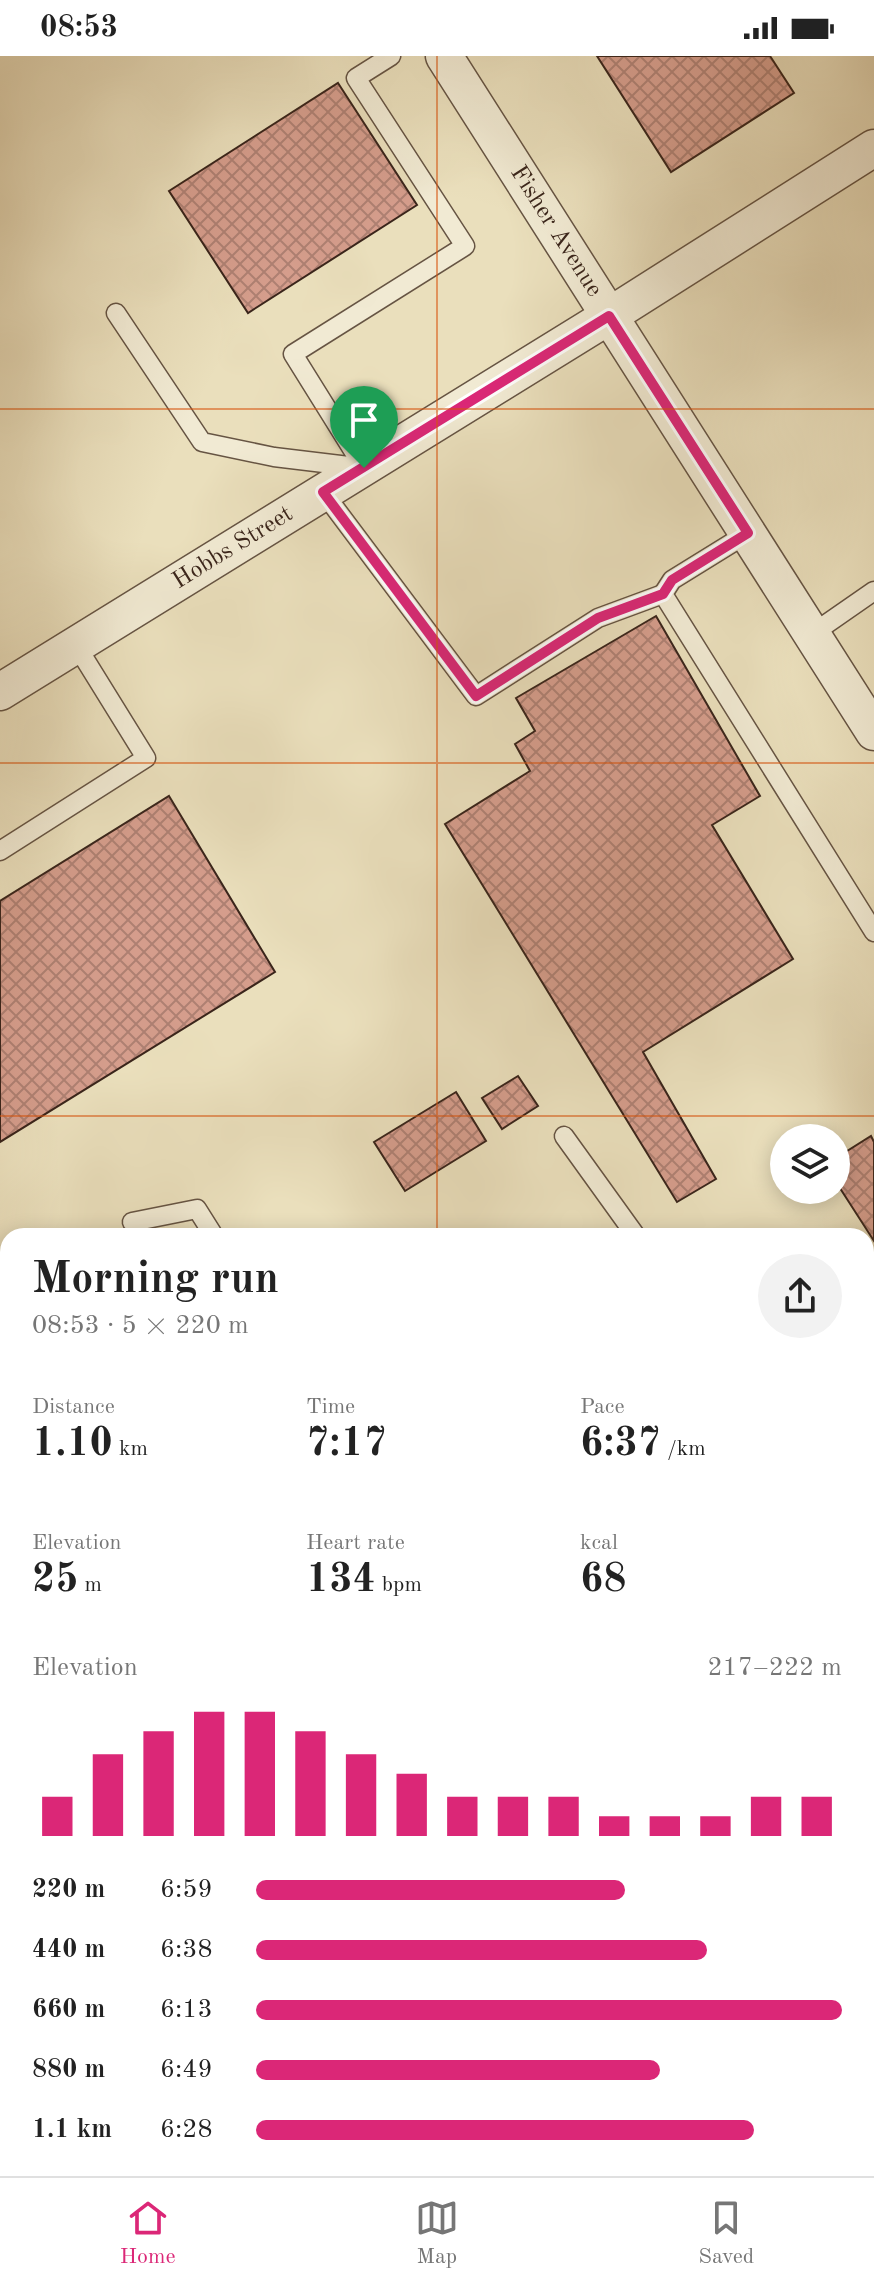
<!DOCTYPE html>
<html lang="en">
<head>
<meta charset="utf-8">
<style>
	:root { --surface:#fff; --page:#f2f2f2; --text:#222; --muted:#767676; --line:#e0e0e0; --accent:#db2777 }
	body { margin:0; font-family:"Old Standard TT",serif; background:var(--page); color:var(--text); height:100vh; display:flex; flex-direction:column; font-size:30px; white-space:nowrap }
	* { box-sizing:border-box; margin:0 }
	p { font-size:26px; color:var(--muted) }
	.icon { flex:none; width:44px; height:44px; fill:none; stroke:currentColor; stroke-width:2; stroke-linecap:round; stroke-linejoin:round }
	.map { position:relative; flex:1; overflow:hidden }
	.side { position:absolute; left:0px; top:1172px; width:874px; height:948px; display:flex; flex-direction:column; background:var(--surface); border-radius:24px 24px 0 0; box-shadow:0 4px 20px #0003 }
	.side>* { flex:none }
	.controls { position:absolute; left:770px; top:1068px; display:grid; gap:16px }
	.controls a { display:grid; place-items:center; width:80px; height:80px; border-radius:50%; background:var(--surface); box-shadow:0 4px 20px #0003; font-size:40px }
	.pin { position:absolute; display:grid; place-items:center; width:68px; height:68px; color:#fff; margin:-82px -34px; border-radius:50% 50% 50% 0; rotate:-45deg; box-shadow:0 0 8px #0007 }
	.pin .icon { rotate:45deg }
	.round { display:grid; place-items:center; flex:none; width:84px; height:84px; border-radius:42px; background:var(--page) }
	.headline { display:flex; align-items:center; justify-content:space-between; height:136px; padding:0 32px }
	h1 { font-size:44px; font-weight:800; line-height:60px }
	.figures { display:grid; grid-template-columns:repeat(3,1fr); gap:12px; height:136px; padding:8px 32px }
	.figures div { display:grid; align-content:center }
	.figures b { font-size:40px; font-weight:800 }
	.figures small { font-size:22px; font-weight:400 }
	.figures p { font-size:22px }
	.chart { height:224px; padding:16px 32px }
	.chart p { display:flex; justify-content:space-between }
	.chart svg { width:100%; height:144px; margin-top:8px; stroke:var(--accent); stroke-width:6 }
	ul { padding:0 32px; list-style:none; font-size:26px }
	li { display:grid; grid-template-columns:128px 96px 1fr; align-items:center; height:60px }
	li i { height:20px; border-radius:10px; background:var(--accent) }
	.status { display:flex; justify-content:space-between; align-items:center; height:56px; padding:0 40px; background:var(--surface); direction:ltr }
	.status svg { height:22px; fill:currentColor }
	.dock { display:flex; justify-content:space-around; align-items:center; height:112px; border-top:2px solid var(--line); background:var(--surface); font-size:22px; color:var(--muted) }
	.dock a { display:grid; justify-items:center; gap:4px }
	.dock .selected { color:var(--accent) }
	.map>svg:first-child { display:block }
	.building { fill:url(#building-cross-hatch); stroke:#3a251b; stroke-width:2 }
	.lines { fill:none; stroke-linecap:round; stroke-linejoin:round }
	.lane-casing { stroke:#665443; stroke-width:21 }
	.street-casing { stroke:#665443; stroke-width:39 }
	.highway-casing { stroke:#3a251b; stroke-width:47 }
	.lane { stroke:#f1ead3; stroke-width:18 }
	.street { stroke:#f1ead3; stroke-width:36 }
	.highway { stroke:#eadfbc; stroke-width:44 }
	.route-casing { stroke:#fff; stroke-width:16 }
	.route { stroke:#db2777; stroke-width:10 }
	.grid { fill:none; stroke:#d7540e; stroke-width:2; stroke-opacity:0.55 }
	.labels { text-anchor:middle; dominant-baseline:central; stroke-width:7; stroke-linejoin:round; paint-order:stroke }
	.street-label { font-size:24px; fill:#3a251b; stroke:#f1ead3 }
</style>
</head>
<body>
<div class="status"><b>08:53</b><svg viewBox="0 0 49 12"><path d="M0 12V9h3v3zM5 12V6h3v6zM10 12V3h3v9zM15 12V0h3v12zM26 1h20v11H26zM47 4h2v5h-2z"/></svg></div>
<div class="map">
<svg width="874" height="2120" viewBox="0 0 874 2120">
	<defs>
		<pattern id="building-cross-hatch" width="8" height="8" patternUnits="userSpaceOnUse" patternTransform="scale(2)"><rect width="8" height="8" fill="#d59d8c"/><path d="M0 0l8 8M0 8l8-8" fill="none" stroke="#ae8072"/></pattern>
	</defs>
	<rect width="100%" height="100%" fill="#eadfbc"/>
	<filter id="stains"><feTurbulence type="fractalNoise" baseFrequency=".0025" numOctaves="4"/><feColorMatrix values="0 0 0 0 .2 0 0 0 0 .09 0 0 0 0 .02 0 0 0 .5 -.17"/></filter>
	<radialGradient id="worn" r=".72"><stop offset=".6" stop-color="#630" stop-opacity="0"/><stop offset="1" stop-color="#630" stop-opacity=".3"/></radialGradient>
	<g class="building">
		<path d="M597,0H770L794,37L671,116Z"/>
		<path d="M338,27L417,149L248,257L169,135Z"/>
		<path d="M656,560L760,740L712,769L793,903L643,996L716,1123L677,1146L445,768L530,715L515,688L535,675L516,642Z"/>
		<path d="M169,740L275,916L0,1086V845Z"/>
		<path d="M518,1020L538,1050L502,1073L482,1042Z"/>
		<path d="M456,1036L486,1085L405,1135L374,1086Z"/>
		<path d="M871,1080L874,1086V1185L836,1126V1102Z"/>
		<path d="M0,1424L8,1437V1572L0,1577Z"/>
	</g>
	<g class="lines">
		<g class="lane-casing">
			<g id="lane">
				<path d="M116,257L202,386L274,401L357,411"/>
				<path d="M364,412L293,298L465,190L356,22L391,0"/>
				<path d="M323,436L476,640L598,562L663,538"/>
				<path d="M748,477L672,524L663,538L874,876"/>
				<path d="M812,578L874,535"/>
				<path d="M0,795L146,702L76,589"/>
				<path d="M564,1080L636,1180"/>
				<path d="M132,1166L197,1153L214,1180"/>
				<path d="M0,1709L8,1704"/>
				<path d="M0,1827L8,1822"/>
			</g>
		</g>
		<g class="street-casing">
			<g id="street">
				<path id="s1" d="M444,0L874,676"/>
				<path id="s2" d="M0,636L609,260L874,92"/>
				<path d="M0,1334L8,1347"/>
				<path d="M866,1382L874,1377"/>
			</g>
		</g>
		<g class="highway-casing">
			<g id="highway">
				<path d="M866,1717L874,1713"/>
				<path d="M866,1936L874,1932"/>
				<path d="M0,2049L8,2045"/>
				<path d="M0,2114L8,2110"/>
				<path d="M468,2120L485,2112"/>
			</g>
		</g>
		<use href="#lane" class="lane"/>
		<use href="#street" class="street"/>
		<use href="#highway" class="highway"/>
	</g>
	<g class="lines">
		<g class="route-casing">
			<path id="route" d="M609,260L748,477L672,524L663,538L598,562L476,640L323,436Z"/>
		</g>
		<use href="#route" class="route"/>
	</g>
	<path class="grid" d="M437,0V1180M0,353H874M0,707H874M0,1060H874M0,1413H8M866,1413H874M0,1767H8M866,1767H874M437,2112V2120"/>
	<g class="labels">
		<g class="street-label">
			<text stroke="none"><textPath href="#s1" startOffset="208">Fisher Avenue</textPath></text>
			<text stroke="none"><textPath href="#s2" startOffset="274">Hobbs Street</textPath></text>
		</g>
	</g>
	<rect width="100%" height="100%" filter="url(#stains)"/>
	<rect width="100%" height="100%" fill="url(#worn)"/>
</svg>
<div class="controls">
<a><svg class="icon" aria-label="layers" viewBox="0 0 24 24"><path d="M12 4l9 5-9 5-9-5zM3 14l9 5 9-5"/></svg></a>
</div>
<div class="pin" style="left:364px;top:412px;background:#1e9e55"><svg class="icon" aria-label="arrive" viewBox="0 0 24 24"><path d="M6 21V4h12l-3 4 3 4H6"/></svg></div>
<section class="side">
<div class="headline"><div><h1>Morning run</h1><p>08:53 · 5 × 220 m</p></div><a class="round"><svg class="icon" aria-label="share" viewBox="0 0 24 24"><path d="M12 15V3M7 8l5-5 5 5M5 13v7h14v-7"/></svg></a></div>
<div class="figures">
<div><p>Distance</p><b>1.10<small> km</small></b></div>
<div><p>Time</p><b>7:17</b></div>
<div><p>Pace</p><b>6:37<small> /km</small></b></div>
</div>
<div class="figures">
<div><p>Elevation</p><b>25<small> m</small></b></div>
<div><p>Heart rate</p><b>134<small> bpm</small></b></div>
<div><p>kcal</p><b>68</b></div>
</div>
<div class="chart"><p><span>Elevation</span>217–222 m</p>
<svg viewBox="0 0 160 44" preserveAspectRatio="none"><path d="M5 44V32M15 44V19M25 44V12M35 44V6M45 44V6M55 44V12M65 44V19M75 44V25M85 44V32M95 44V32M105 44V32M115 44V38M125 44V38M135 44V38M145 44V32M155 44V32"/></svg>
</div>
<ul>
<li><b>220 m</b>6:59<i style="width:63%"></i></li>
<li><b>440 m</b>6:38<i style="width:77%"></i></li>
<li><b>660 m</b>6:13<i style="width:100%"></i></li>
<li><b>880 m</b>6:49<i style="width:69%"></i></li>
<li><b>1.1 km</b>6:28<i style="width:85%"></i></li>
</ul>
</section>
</div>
<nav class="dock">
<a class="selected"><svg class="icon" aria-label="home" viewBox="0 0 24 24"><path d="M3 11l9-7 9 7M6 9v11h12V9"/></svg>Home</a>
<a><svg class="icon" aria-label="map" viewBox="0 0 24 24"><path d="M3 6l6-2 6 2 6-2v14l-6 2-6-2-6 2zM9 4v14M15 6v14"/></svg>Map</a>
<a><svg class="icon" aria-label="saved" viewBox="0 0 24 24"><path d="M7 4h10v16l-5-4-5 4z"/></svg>Saved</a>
</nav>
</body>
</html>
